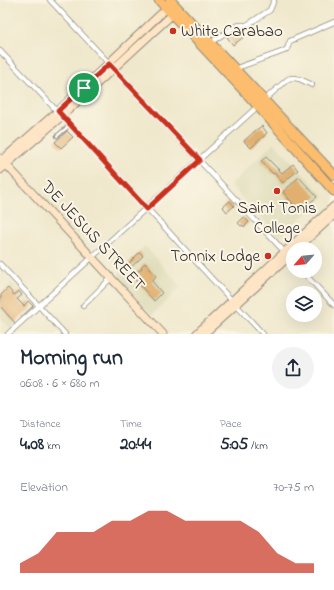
<!DOCTYPE html>
<html lang="en">
<head>
<meta charset="utf-8">
<style>
	:root { --surface:#fff; --page:#f2f2f3; --text:#1f2937; --muted:#747a83; --accent:#c8321e }
	body { margin:0; font-family:"Indie Flower",sans-serif; background:var(--page); color:var(--text); height:100vh; display:flex; flex-direction:column; font-size:15px; white-space:nowrap }
	* { box-sizing:border-box; margin:0 }
	p { font-size:13px; color:var(--muted) }
	.icon { flex:none; width:22px; height:22px; fill:none; stroke:currentColor; stroke-width:2; stroke-linecap:round; stroke-linejoin:round }
	.map { position:relative; height:334px; overflow:hidden }
	.sheet { display:flex; flex-direction:column; background:var(--surface); flex:1 }
	.sheet>* { flex:none }
	.needle { width:26px; rotate:243deg }
	.tools { position:absolute; left:286px; top:242px; display:grid; gap:8px }
	.tools a { display:grid; place-items:center; width:36px; height:36px; border-radius:50%; background:var(--surface); box-shadow:0 4px 16px #0002; font-size:20px }
	.pin { position:absolute; display:grid; place-items:center; width:34px; height:34px; color:#fff; margin:-17px; border:2px solid #fff; border-radius:50%; box-shadow:0 1px 4px #0007 }
	.round { display:grid; place-items:center; flex:none; width:42px; height:42px; border-radius:21px; background:var(--page) }
	.headline { display:flex; align-items:center; justify-content:space-between; height:68px; padding:0 20px }
	h1 { font-size:22px; font-weight:800; line-height:30px }
	.figures { display:grid; grid-template-columns:repeat(3,1fr); gap:6px; height:68px; padding:4px 20px }
	.figures div { display:grid; align-content:center }
	.figures b { font-size:17px; font-weight:800 }
	.figures small { font-size:11px; font-weight:400 }
	.figures p { font-size:11px }
	.chart { height:112px; padding:8px 20px }
	.chart p { display:flex; justify-content:space-between }
	.chart svg { width:100%; height:72px; margin-top:4px; fill:var(--accent); opacity:.7 }
	.map>svg:first-child { display:block }
	.built { fill:#e0ddbb }
	.building { fill:#e1b070 }
	.lines { fill:none; stroke-linecap:round; stroke-linejoin:round }
	.lane-casing { stroke:#8d8a7c; stroke-width:4.5 }
	.street-casing { stroke:#8d8a7c; stroke-width:6 }
	.secondary-casing { stroke:#8d8a7c; stroke-width:9 }
	.highway-casing { stroke:#8d8a7c; stroke-width:11 }
	.lane { stroke:#fff; stroke-width:2.5 }
	.street { stroke:#fff; stroke-width:4.5 }
	.secondary { stroke:#fee5c5; stroke-width:7 }
	.highway { stroke:#fcbd6e; stroke-width:9 }
	.route-casing { stroke:#fff; stroke-width:8 }
	.route { stroke:#c8321e; stroke-width:5 }
	.poi-dot { fill:#c8321e; stroke:#fcf5e5; stroke-width:1.5 }
	.labels { text-anchor:middle; dominant-baseline:central; stroke-width:4; stroke-linejoin:round; paint-order:stroke }
	.poi-label { font-size:17px; fill:#2b2b2b; stroke:#fcf5e5; text-anchor:start }
	.street-label { font-size:17px; fill:#2b2b2b; stroke:#fcf5e5 }
</style>
</head>
<body>
<div class="map">
<svg width="334" height="334" viewBox="0 0 334 334">
	<rect width="100%" height="100%" fill="#fcf5e5"/>
	<filter id="ink" filterUnits="userSpaceOnUse"><feTurbulence type="fractalNoise" baseFrequency=".025" numOctaves="2"/><feDisplacementMap in="SourceGraphic" scale="8" xChannelSelector="R" yChannelSelector="G"/><feConvolveMatrix kernelMatrix="1 2 1 2 8 2 1 2 1" color-interpolation-filters="sRGB"/></filter>
	<filter id="wash" filterUnits="userSpaceOnUse"><feTurbulence type="fractalNoise" baseFrequency=".012" numOctaves="4" result="noise"/><feDisplacementMap in="SourceGraphic" scale="16" xChannelSelector="R" yChannelSelector="G"/><feGaussianBlur stdDeviation="0.9" result="paint"/><feColorMatrix in="noise" values="0 0 0 0 0 0 0 0 0 0 0 0 0 0 0 0 0 1.4 0 .05"/><feComposite in="paint" operator="in"/></filter>
	<g filter="url(#wash)">
		<rect width="100%" height="100%" fill="#efe8cc"/>
		<g class="built">
			<path d="M274,143L324,196L280,238L230,185Z"/>
			<path d="M145,246L181,287L152,315L116,277Z"/>
			<path d="M12,283L18,289L6,300L11,306L23,294L34,306L10,328L0,317V295Z"/>
		</g>
		<g id="blocks">
			<g class="building">
				<path d="M241,29L245,36L233,45L227,37L236,30Z"/>
				<path d="M262,126L267,133L251,148L244,141L256,130Z"/>
				<path d="M67,131L73,137L61,148L55,142Z"/>
				<path d="M266,157L282,173L293,164L298,170L283,183L274,173L273,174L261,161Z"/>
				<path d="M299,177L317,197L299,211L283,192Z"/>
				<path d="M230,201L234,206L227,212L223,207Z"/>
				<path d="M244,217L249,222L244,227L243,225L241,226L238,223Z"/>
				<path d="M140,252L143,256L127,271L124,268Z"/>
				<path d="M145,263L156,276L152,281L162,293L154,301L132,276L142,268L141,267Z"/>
				<path d="M8,288L14,295L19,291L22,295L17,299L24,306L28,301L33,306L15,323L0,306L1,295Z"/>
			</g>
		</g>
	</g>
	<g filter="url(#ink)">
		<use href="#blocks" fill-opacity="0" stroke="#8d8a7c" stroke-width="1"/>
		<g class="lines">
			<g class="lane-casing">
				<path id="lane" d="M57,136L70,125"/>
			</g>
			<g class="street-casing">
				<g id="street">
					<path d="M50,0L293,261"/>
					<path d="M210,43L234,27L239,25H247L270,10L274,0"/>
					<path d="M0,51C90,144 175,240 263,334"/>
					<path d="M234,69L284,51L287,49L290,41L334,22"/>
					<path d="M263,101L288,79C297,76 304,81 312,85"/>
					<path d="M0,264L65,334"/>
					<path d="M302,271L334,305"/>
					<path d="M83,306L111,278"/>
					<path d="M8,334L258,106"/>
				</g>
			</g>
			<g class="secondary-casing">
				<g id="secondary">
					<path d="M0,158L163,334"/>
					<path d="M0,162L58,111L170,5"/>
					<path d="M0,170L62,116L175,12"/>
					<path d="M297,249L334,215"/>
					<path d="M196,334L334,206"/>
					<path d="M204,334L293,253"/>
				</g>
			</g>
			<g class="highway-casing">
				<g id="highway">
					<path d="M159,0L250,97L334,191"/>
					<path d="M170,0L334,175"/>
				</g>
			</g>
			<use href="#lane" class="lane"/>
			<use href="#street" class="street"/>
			<use href="#secondary" class="secondary"/>
			<use href="#highway" class="highway"/>
		</g>
	</g>
	<g class="lines" filter="url(#ink)">
		<g class="route-casing">
			<path id="route" d="M109,64L200,160L147,209L58,111Z"/>
		</g>
		<use href="#route" class="route"/>
	</g>
	<g class="poi-dot">
		<circle cx="173" cy="31" r="4"/>
		<circle cx="277" cy="191" r="4"/>
		<circle cx="268" cy="256" r="4"/>
	</g>
	<g class="labels">
		<g class="poi-label">
			<text x="181" y="31">White Carabao</text>
			<text x="277" y="208" text-anchor="middle">Saint Tonis<tspan x="277" dy="20">College</tspan></text>
			<text x="260" y="256" text-anchor="end">Tonnix Lodge</text>
		</g>
		<g class="street-label">
			<text transform="translate(93 236) rotate(47)">DE JESUS STREET</text>
		</g>
	</g>
</svg>
<div class="tools">
<a><svg class="needle" viewBox="-14 -14 28 28"><path d="M0-13l5 13h-10z" fill="#e53935"/><path d="M0 13l5-13h-10z" fill="#747a83"/></svg></a>
<a><svg class="icon" aria-label="layers" viewBox="0 0 24 24"><path d="M12 4l9 5-9 5-9-5zM3 14l9 5 9-5"/></svg></a>
</div>
<div class="pin" style="left:84px;top:88px;background:#1e9e55"><svg class="icon" aria-label="arrive" viewBox="0 0 24 24"><path d="M6 21V4h12l-3 4 3 4H6"/></svg></div>
</div>
<section class="sheet">
<div class="headline"><div><h1>Morning run</h1><p>06:08 · 6 × 680 m</p></div><a class="round"><svg class="icon" aria-label="share" viewBox="0 0 24 24"><path d="M12 15V3M7 8l5-5 5 5M5 13v7h14v-7"/></svg></a></div>
<div class="figures">
<div><p>Distance</p><b>4.08<small> km</small></b></div>
<div><p>Time</p><b>20:44</b></div>
<div><p>Pace</p><b>5:05<small> /km</small></b></div>
</div>
<div class="chart"><p><span>Elevation</span>70–75 m</p>
<svg viewBox="0 0 160 44" preserveAspectRatio="none"><path d="M0 44V38L10 32L20 19L30 19L40 19L50 12L60 12L70 6L80 6L90 12L100 12L110 12L120 12L130 19L140 32L150 38L160 38V44z"/></svg>
</div>
</section>
</body>
</html>
